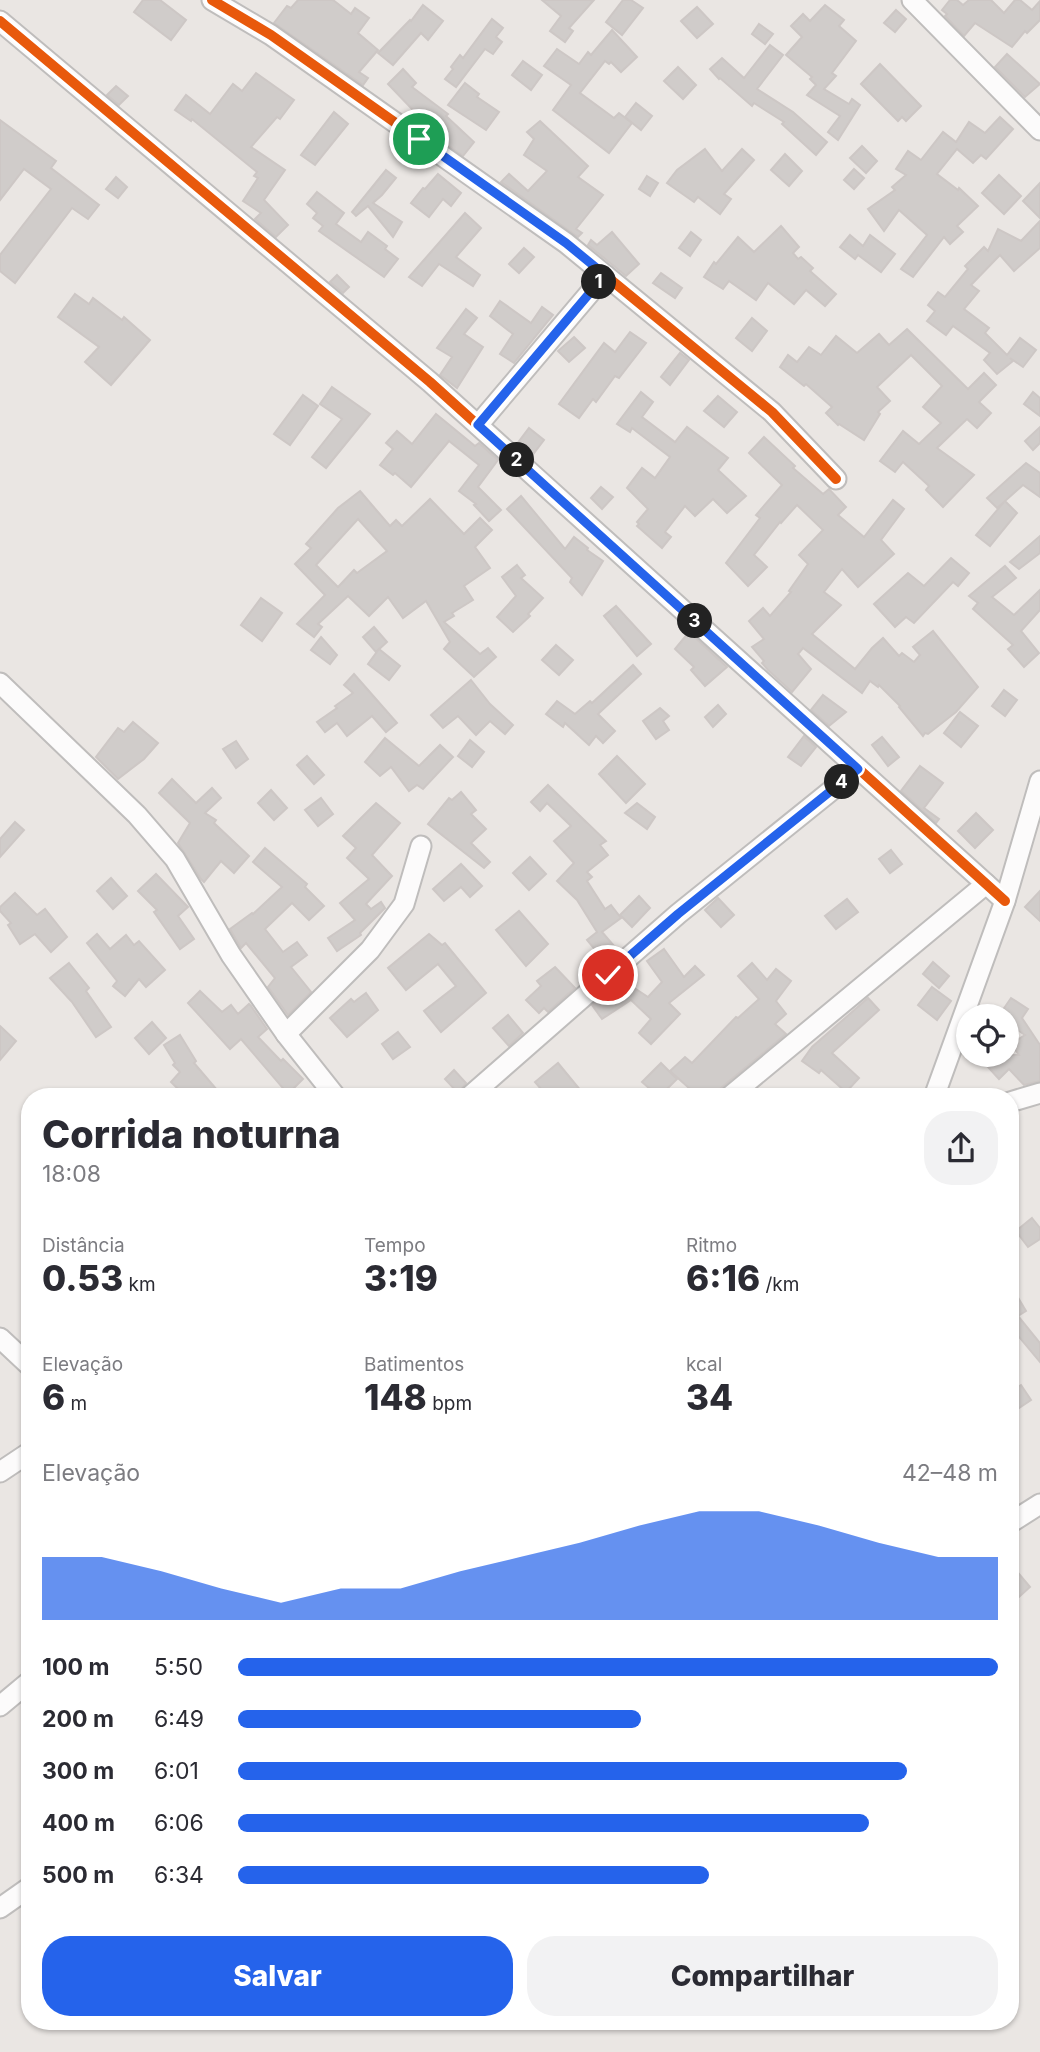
<!DOCTYPE html>
<html lang="pt">
<head>
<meta charset="utf-8">
<style>
	:root { --surface:#fff; --page:#f2f2f3; --text:#2b2b33; --muted:#7c7c81; --accent:#2563eb }
	body { margin:0; font-family:Inter,sans-serif; background:var(--page); color:var(--text); height:100vh; display:flex; flex-direction:column; font-size:26px; white-space:nowrap }
	* { box-sizing:border-box; margin:0 }
	p { font-size:23px; color:var(--muted) }
	.icon { flex:none; width:38px; height:38px; fill:none; stroke:currentColor; stroke-width:2; stroke-linecap:round; stroke-linejoin:round }
	.map { position:relative; flex:1; overflow:hidden }
	.panel { position:absolute; left:21px; top:1088px; width:998px; height:942px; display:flex; flex-direction:column; background:var(--surface); border-radius:28px; box-shadow:0 2px 5px #0004 }
	.panel>* { flex:none }
	.fabs { position:absolute; left:956px; top:1004px; display:grid; gap:14px }
	.fabs a { display:grid; place-items:center; width:63px; height:63px; border-radius:50%; background:var(--surface); box-shadow:0 2px 5px #0004; font-size:35px }
	.pin { position:absolute; display:grid; place-items:center; width:60px; height:60px; color:#fff; margin:-30px; border:4px solid #fff; border-radius:50%; box-shadow:0 2px 7px #0007 }
	.km { position:absolute; width:35px; height:35px; margin:-18px; border-radius:50%; background:#222; color:#fff; font-size:19px; line-height:35px; text-align:center }
	.round { display:grid; place-items:center; flex:none; width:74px; height:74px; border-radius:28px; background:var(--page) }
	.overview { display:flex; align-items:center; justify-content:space-between; height:119px; padding:0 21px }
	h1 { font-size:38px; font-weight:800; line-height:52px }
	.figures { display:grid; grid-template-columns:repeat(3,1fr); gap:10px; height:119px; padding:7px 21px }
	.figures div { display:grid; align-content:center }
	.figures b { font-size:35px; font-weight:800 }
	.figures small { font-size:19px; font-weight:400 }
	.figures p { font-size:19px }
	.chart { height:196px; padding:14px 21px }
	.chart p { display:flex; justify-content:space-between }
	.chart svg { width:100%; height:126px; margin-top:7px; fill:var(--accent); opacity:.7 }
	.button { display:flex; gap:14px; margin-top:auto; padding:14px 21px }
	.button a { flex:1; height:80px; border-radius:28px; background:var(--accent); color:#fff; font-size:28px; font-weight:800; line-height:80px; text-align:center }
	.button a+a { background:var(--page); color:var(--text) }
	ul { padding:0 21px; list-style:none; font-size:23px }
	li { display:grid; grid-template-columns:112px 84px 1fr; align-items:center; height:52px }
	li i { height:18px; border-radius:9px; background:var(--accent) }
	.map>svg:first-child { display:block }
	.building { fill:#d0ccca; stroke:#cdc7c5; stroke-width:2; fill-rule:evenodd }
	.lines { fill:none; stroke-linecap:round; stroke-linejoin:round }
	.minor-casing { stroke:#bfbdbc; stroke-width:23 }
	.minor { stroke:#fcfbfb; stroke-width:19 }
	.cycleway-casing { stroke:#fff; stroke-width:15 }
	.cycleway { stroke:#e8590c; stroke-width:10 }
	.route-casing { stroke:#fff; stroke-width:14 }
	.route { stroke:#2563eb; stroke-width:9 }
</style>
</head>
<body>
<div class="map">
<svg width="1040" height="2052" viewBox="0 0 1040 2052">
	<rect width="100%" height="100%" fill="#eae6e3"/>
	<g class="building">
		<path d="M143,0H160L186,20L171,40L134,12Z"/>
		<path d="M298,0H333L351,14L355,8L369,18L358,33L378,50L359,72L368,78L363,85L274,23L287,6L291,8Z"/>
		<path d="M542,0H594L569,28L573,31L565,42L550,31L561,16Z"/>
		<path d="M623,0H631L643,8L622,35L606,22Z"/>
		<path d="M950,0H957L963,5L969,0H991L1004,13L1015,0H1020L1032,10L1040,1V20L1027,33L1025,31L1012,47L975,23L964,36L945,16L947,14L942,10Z"/>
		<path d="M423,5L443,21L428,40L421,33L393,65L378,53L410,20L411,21Z"/>
		<path d="M825,5L844,20L839,26L856,41L832,73L836,76L824,89L849,104L852,99L860,105L838,140L828,132L840,116L807,95L816,85L810,79L812,77L786,55L802,37L791,26L803,14L810,21Z"/>
		<path d="M697,7L713,24L697,38L681,21Z"/>
		<path d="M896,10L906,19L895,32L884,23Z"/>
		<path d="M492,19L503,28L496,37L502,42L493,54L485,49L456,87L445,79L453,69L451,67L460,55L463,58Z"/>
		<path d="M759,24L773,34L765,44L752,34Z"/>
		<path d="M612,30L637,57L621,72L611,62L609,64L605,61L580,93L614,118L619,113L632,123L609,153L553,110L571,85L544,66L557,49L579,64L588,52L591,55Z"/>
		<path d="M770,45L783,55L757,89L793,112L827,142L816,155L782,124L784,122L754,103L752,106L720,78L719,79L710,69L722,58L744,78Z"/>
		<path d="M1007,54L1040,84L1025,97L995,67Z"/>
		<path d="M523,61L542,75L531,90L512,75Z"/>
		<path d="M880,64L921,106L906,121L902,117L898,121L861,84Z"/>
		<path d="M678,67L696,85L683,99L664,81Z"/>
		<path d="M403,69L416,83L412,87L448,114L446,116L474,142L463,156L445,143L448,139L411,108L388,84Z"/>
		<path d="M256,73L294,100L280,119L277,117L251,147L285,170L264,200L288,225L276,237L255,219L261,213L243,201L258,178L254,176L257,172L192,119L191,121L175,110L186,95L210,114L233,84L242,91Z"/>
		<path d="M465,83L479,94L477,97L499,112L486,130L448,105Z"/>
		<path d="M116,86L128,96L119,105L107,95Z"/>
		<path d="M636,103L652,116L641,130L625,117Z"/>
		<path d="M334,112L348,124L315,165L301,155Z"/>
		<path d="M1000,117L1013,129L986,159L981,155L973,163L957,149L937,174L958,190L959,188L978,206L957,226L963,232L950,244L944,237L913,277L901,269L927,235L899,210L884,231L868,209L895,190L892,187L906,175L896,169L908,151L921,160L943,132L956,142L969,122L985,133Z"/>
		<path d="M0,120L56,161L51,168L99,205L88,219L72,208L15,283L0,271V255L51,189L24,169L0,200Z"/>
		<path d="M540,121L588,166L578,177L603,195L576,229L582,233L578,237L501,182L509,174L528,191L547,171L524,155L534,139L527,132Z"/>
		<path d="M862,146L877,161L866,173L850,158Z"/>
		<path d="M705,149L722,171L742,149L754,160L724,194L731,199L720,214L698,197L694,202L667,183L677,170Z"/>
		<path d="M785,154L802,171L789,186L771,170Z"/>
		<path d="M854,169L864,178L854,189L844,180Z"/>
		<path d="M386,170L396,178L382,195L373,203L402,222L393,237L368,206L356,216L352,212Z"/>
		<path d="M438,174L461,193L451,206L443,199L429,217L411,203L423,188L425,189Z"/>
		<path d="M999,175L1021,196L1004,214L982,193Z"/>
		<path d="M647,176L658,183L650,196L639,189Z"/>
		<path d="M116,177L127,187L118,198L106,189Z"/>
		<path d="M1040,183V218L1023,201Z"/>
		<path d="M317,192L344,213L336,224L361,242L368,232L387,246L385,249L398,259L384,277L319,231L323,226L313,218L317,213L307,204Z"/>
		<path d="M465,213L481,228L456,257L480,275L473,286L439,264L422,286L409,277Z"/>
		<path d="M1040,221V248L1014,271L1000,255L971,285L979,291L964,309L989,328L985,333L1007,355L1020,338L1036,350L1023,367L1010,358L1013,361L997,374L984,360L990,353L953,326L946,335L927,321L935,311L928,305L938,292L945,297L968,269L965,266L984,247L988,251L998,229L1021,241Z"/>
		<path d="M781,226L799,247L793,253L798,259L801,257L813,268L810,271L836,294L825,306L806,290L794,304L768,283L756,300L729,281L723,289L704,277L714,262L716,264L738,237L754,252Z"/>
		<path d="M612,232L639,264L626,276L588,245L591,240L597,245Z"/>
		<path d="M691,232L701,240L690,256L679,248Z"/>
		<path d="M850,235L863,246L870,235L895,254L881,272L858,255L855,259L840,247Z"/>
		<path d="M524,248L534,257L519,273L509,264Z"/>
		<path d="M661,273L682,288L675,298L653,283Z"/>
		<path d="M337,275L349,287L343,293L330,282Z"/>
		<path d="M75,294L89,304L93,298L122,320L124,317L150,340L111,385L85,362L99,347L58,317Z"/>
		<path d="M500,301L531,323L542,307L553,315L514,363L500,354L513,334L490,316Z"/>
		<path d="M466,309L477,318L464,334L483,347L457,388L440,375L452,357L437,348Z"/>
		<path d="M752,318L767,331L752,351L736,338Z"/>
		<path d="M907,329L968,389L984,373L996,385L979,402L991,413L977,428L967,419L937,448L974,475L943,507L926,490L929,486L903,462L895,472L880,461L903,431L919,444L941,423L923,407L942,386L911,355L877,387L890,401L878,412L880,414L864,440L839,424L838,425L826,413L832,407L806,384L804,386L780,367L788,355L797,362L809,347L821,355L836,336L857,353L879,334L889,345Z"/>
		<path d="M630,332L646,343L619,378L615,376L596,402L593,399L579,418L559,404L604,343L615,352Z"/>
		<path d="M574,337L585,348L569,362L558,351Z"/>
		<path d="M680,353L689,360L670,385L661,377Z"/>
		<path d="M332,387L370,414L326,468L312,457L342,419L320,404Z"/>
		<path d="M641,392L653,402L642,417L675,442L687,427L728,458L718,470L746,496L727,513L713,499L695,516L685,506L665,532L671,537L662,548L637,526L639,524L637,522L648,509L627,488L642,468L655,478L670,457L632,428L630,432L617,424Z"/>
		<path d="M1033,392L1040,398V416L1024,404Z"/>
		<path d="M303,395L318,406L290,445L274,434Z"/>
		<path d="M718,396L737,412L724,427L704,411Z"/>
		<path d="M436,414L475,446L479,443L498,460L478,487L501,510L489,521L474,505L476,504L459,491L479,465L449,441L411,487L395,473L393,475L380,465L393,449L386,443L397,431L412,444Z"/>
		<path d="M1040,427V443L1033,450L1025,441Z"/>
		<path d="M529,428L544,440L531,457L517,444Z"/>
		<path d="M764,437L795,466L793,468L823,494L829,489L846,507L838,515L864,537L893,500L904,509L881,540L894,554L858,587L842,569L824,592L841,605L812,634L855,669L872,648L883,638L899,656L902,653L914,662L920,655L913,647L933,631L978,687L956,712L928,734L925,733L923,736L899,707L900,706L879,685L878,687L870,681L862,693L803,648L798,654L811,669L792,692L768,670L762,663L764,661L752,647L764,639L749,621L763,608L770,616L791,592L789,591L808,564L799,555L823,530L797,505L781,523L780,522L754,555L767,567L748,586L726,563L760,518L756,515L782,485L749,453Z"/>
		<path d="M1026,463L1040,473V497L1023,485L1005,501L1017,513L990,546L976,535L1004,502L997,508L987,498Z"/>
		<path d="M601,487L613,497L602,509L591,498Z"/>
		<path d="M360,491L390,526L396,520L402,526L430,499L464,534L480,518L492,530L475,547L490,568L464,586L473,600L452,613L454,616L444,622L480,654L488,648L496,657L474,677L444,649L450,642L426,601L403,618L388,597L369,616L348,596L318,624L322,627L314,637L297,624L325,595L295,564L311,548L306,544L338,508ZM358,519L387,551L357,573L354,570L338,587L316,565Z"/>
		<path d="M521,496L565,549L574,537L588,548L587,550L603,561L582,595L570,582L572,578L507,509Z"/>
		<path d="M1040,536V553L1019,569L1010,562Z"/>
		<path d="M951,558L969,573L958,586L953,582L914,623L906,617L895,627L874,604L908,573L924,586Z"/>
		<path d="M517,565L525,575L521,578L543,598L528,614L530,616L513,632L497,617L516,596L502,577Z"/>
		<path d="M1005,566L1016,578L992,597L1014,615L1040,590V610L1021,631L1039,653L1024,667L1008,649L1013,645L973,609L978,603L969,596Z"/>
		<path d="M261,598L282,613L262,641L241,625Z"/>
		<path d="M616,606L651,644L637,656L604,616Z"/>
		<path d="M374,627L387,642L376,652L363,637Z"/>
		<path d="M689,632L727,667L705,686L691,670L694,667L675,649Z"/>
		<path d="M321,637L337,655L330,664L311,650Z"/>
		<path d="M556,645L573,660L559,675L542,660Z"/>
		<path d="M379,649L400,666L389,680L368,664Z"/>
		<path d="M633,665L641,674L598,714L615,731L603,743L596,736L589,745L565,723L563,727L546,714L557,701L575,714L590,701L592,703Z"/>
		<path d="M354,674L397,723L386,732L372,716L347,736L337,723L325,732L317,722L337,708L335,706L353,693L344,685Z"/>
		<path d="M471,680L490,704L513,725L505,734L490,721L476,735L458,716L443,728L431,715Z"/>
		<path d="M1004,690L1017,700L1005,716L992,706Z"/>
		<path d="M823,695L846,712L829,726L811,710Z"/>
		<path d="M718,705L726,714L713,727L705,717Z"/>
		<path d="M660,708L669,716L663,721L669,730L656,739L643,721Z"/>
		<path d="M960,712L978,726L961,747L944,733Z"/>
		<path d="M133,722L158,743L144,759L118,779L96,757L118,728L124,732Z"/>
		<path d="M804,736L816,747L801,766L788,757Z"/>
		<path d="M882,737L899,757L888,766L872,745Z"/>
		<path d="M385,738L419,766L440,745L453,757L423,789L417,785L409,791L391,767L380,776L365,762Z"/>
		<path d="M470,740L484,752L472,767L458,756Z"/>
		<path d="M236,741L248,759L236,768L223,749Z"/>
		<path d="M307,756L324,775L314,784L297,765Z"/>
		<path d="M617,756L645,784L626,803L599,774Z"/>
		<path d="M920,766L943,783L924,808L939,819L936,823L901,791Z"/>
		<path d="M172,779L196,803L212,788L221,798L205,813L216,820L214,823L249,856L234,873L221,861L204,882L201,879L178,843L190,823L159,793Z"/>
		<path d="M548,785L606,841L600,845L608,855L587,872L592,877L587,881L605,909L611,905L621,918L602,932L614,946L601,957L587,940L597,932L577,900L557,881L574,863L554,841L571,826L547,803L540,811L531,802Z"/>
		<path d="M271,790L287,808L274,820L258,803Z"/>
		<path d="M461,792L476,810L471,814L486,829L471,843L490,862L484,868L428,824L449,798L452,800Z"/>
		<path d="M321,798L333,814L318,826L305,810Z"/>
		<path d="M376,803L400,823L372,855L392,876L366,904L371,909L381,902L385,908L360,933L361,935L337,951L328,938L355,920L340,903L369,879L347,858L356,848L343,836Z"/>
		<path d="M637,803L655,817L647,829L625,813Z"/>
		<path d="M976,813L993,830L975,848L958,831Z"/>
		<path d="M15,822L24,830L0,857V839Z"/>
		<path d="M265,848L307,884L305,887L324,906L309,920L292,903L265,929L283,952L297,942L307,955L291,967L311,992L288,1015L268,987L275,978L246,943L241,948L230,929L252,913L253,914L282,887L253,862Z"/>
		<path d="M891,850L902,864L890,873L879,859Z"/>
		<path d="M530,857L546,874L529,890L513,873Z"/>
		<path d="M461,864L482,886L470,897L461,887L444,901L433,889Z"/>
		<path d="M156,874L188,907L178,916L194,939L180,949L154,912L157,910L138,891Z"/>
		<path d="M111,878L127,896L113,909L97,891Z"/>
		<path d="M1040,891V921L1025,907Z"/>
		<path d="M15,893L37,915L45,909L67,937L51,952L35,934L20,944L8,925L11,923L0,911V907Z"/>
		<path d="M639,896L650,908L632,927L620,915Z"/>
		<path d="M718,898L734,915L721,927L705,910Z"/>
		<path d="M847,899L858,912L836,929L825,916Z"/>
		<path d="M519,911L548,944L526,966L496,930Z"/>
		<path d="M97,934L110,949L126,935L134,945L139,941L165,970L146,987L139,979L125,996L113,986L117,981L87,943Z"/>
		<path d="M429,934L442,945L445,943L486,993L441,1032L424,1011L456,986L438,964L406,990L388,968Z"/>
		<path d="M664,949L684,977L695,966L704,975L669,1003L680,1014L651,1044L639,1033L651,1019L631,1000L602,1019L592,1005L618,987L616,985L622,980L648,997L662,982L647,961Z"/>
		<path d="M933,962L949,976L939,988L923,974Z"/>
		<path d="M69,963L89,988L86,991L111,1027L96,1037L72,1002L50,978Z"/>
		<path d="M752,963L767,980L776,969L791,981L776,1001L786,1014L775,1024L786,1034L721,1088L715,1097H699L670,1071L685,1057L692,1063L736,1017L738,1018L759,999L738,976Z"/>
		<path d="M555,967L575,988L548,1012L544,1008L539,1013L526,1000L541,986L537,981Z"/>
		<path d="M932,987L951,1001L937,1020L918,1005Z"/>
		<path d="M200,991L222,1012L231,1005L238,1014L249,1004L251,1006L267,1029L258,1037L281,1061L283,1059L303,1079L288,1094L241,1039L230,1049L188,1003Z"/>
		<path d="M366,993L378,1010L347,1037L330,1018L351,999L354,1002Z"/>
		<path d="M868,998L879,1010L832,1053L859,1078L846,1092L821,1070L819,1073L802,1061L812,1047Z"/>
		<path d="M1011,998L1028,1009L1022,1018L1040,1045V1081L1024,1085L1009,1069L999,1079L988,1067L999,1057L997,1055H1019L1011,1044L1025,1035L1006,1022V1017H998Z"/>
		<path d="M508,1015L523,1033L509,1046L493,1028Z"/>
		<path d="M152,1022L166,1038L149,1054L135,1038Z"/>
		<path d="M0,1026L16,1041L0,1060Z"/>
		<path d="M398,1032L410,1047L393,1059L382,1044Z"/>
		<path d="M180,1035L196,1061L194,1063L223,1097H186L171,1082L180,1072L173,1065L175,1063L164,1045Z"/>
		<path d="M558,1063L586,1097H548L535,1082Z"/>
		<path d="M661,1063L677,1079L659,1097L642,1082Z"/>
		<path d="M454,1070L466,1083L458,1093L445,1079Z"/>
		<path d="M1032,1218L1040,1228V1239L1028,1247L1016,1231Z"/>
		<path d="M1010,1284L1026,1311L1018,1316L1040,1343V1362L1010,1326Z"/>
		<path d="M1021,1385L1031,1400L1010,1414V1392Z"/>
		<path d="M1010,1563L1030,1587L1010,1605Z"/>
	</g>
	<g class="lines">
		<g class="minor-casing">
			<g id="minor">
				<path d="M212,0L271,35L566,243L772,412L836,479"/>
				<path d="M912,0L1040,130"/>
				<path d="M0,21L430,382L1005,901"/>
				<path d="M478,425L605,275"/>
				<path d="M0,683L137,815L175,859L231,955L286,1034L336,1097"/>
				<path d="M286,1034L370,950L404,904L421,846"/>
				<path d="M469,1097L678,914L858,769"/>
				<path d="M729,1097L986,884"/>
				<path d="M934,1097L1005,901L1040,781"/>
				<path d="M1010,1102L1040,1093"/>
				<path d="M0,1338L30,1366"/>
				<path d="M0,1472L30,1452"/>
				<path d="M1010,1523L1040,1504"/>
				<path d="M0,1706L30,1681"/>
				<path d="M0,1908L30,1887"/>
			</g>
		</g>
		<use href="#minor" class="minor"/>
		<g class="cycleway-casing">
			<g id="cycleway">
				<path d="M212,0L271,35L566,243L772,412L836,479"/>
				<path d="M0,21L430,382L1005,901"/>
			</g>
		</g>
		<use href="#cycleway" class="cycleway"/>
	</g>
	<g class="lines">
		<g class="route-casing">
			<path id="route" d="M419,139L566,243L605,275L478,425L858,769L678,914L608,975"/>
		</g>
		<use href="#route" class="route"/>
	</g>
</svg>
<div class="fabs">
<a><svg class="icon" aria-label="locate" viewBox="0 0 24 24"><circle cx="12" cy="12" r="6"/><path d="M12 2v4M12 18v4M2 12h4M18 12h4"/></svg></a>
</div>
<div class="pin" style="left:419px;top:139px;background:#1e9e55"><svg class="icon" aria-label="arrive" viewBox="0 0 24 24"><path d="M6 21V4h12l-3 4 3 4H6"/></svg></div>
<div class="pin" style="left:608px;top:975px;background:#d93025"><svg class="icon" aria-label="check" viewBox="0 0 24 24"><path d="M5 12l5 5 9-10"/></svg></div>
<b class="km" style="left:599px;top:282px">1</b>
<b class="km" style="left:517px;top:460px">2</b>
<b class="km" style="left:695px;top:621px">3</b>
<b class="km" style="left:842px;top:782px">4</b>
<section class="panel">
<div class="overview"><div><h1>Corrida noturna</h1><p>18:08</p></div><a class="round"><svg class="icon" aria-label="share" viewBox="0 0 24 24"><path d="M12 15V3M7 8l5-5 5 5M5 13v7h14v-7"/></svg></a></div>
<div class="figures">
<div><p>Distância</p><b>0.53<small> km</small></b></div>
<div><p>Tempo</p><b>3:19</b></div>
<div><p>Ritmo</p><b>6:16<small> /km</small></b></div>
</div>
<div class="figures">
<div><p>Elevação</p><b>6<small> m</small></b></div>
<div><p>Batimentos</p><b>148<small> bpm</small></b></div>
<div><p>kcal</p><b>34</b></div>
</div>
<div class="chart"><p><span>Elevação</span>42–48 m</p>
<svg viewBox="0 0 160 44" preserveAspectRatio="none"><path d="M0 44V22L10 22L20 27L30 33L40 38L50 33L60 33L70 27L80 22L90 17L100 11L110 6L120 6L130 11L140 17L150 22L160 22V44z"/></svg>
</div>
<ul>
<li><b>100 m</b>5:50<i style="width:100%"></i></li>
<li><b>200 m</b>6:49<i style="width:53%"></i></li>
<li><b>300 m</b>6:01<i style="width:88%"></i></li>
<li><b>400 m</b>6:06<i style="width:83%"></i></li>
<li><b>500 m</b>6:34<i style="width:62%"></i></li>
</ul>
<div class="button"><a>Salvar</a><a>Compartilhar</a></div>
</section>
</div>
</body>
</html>
